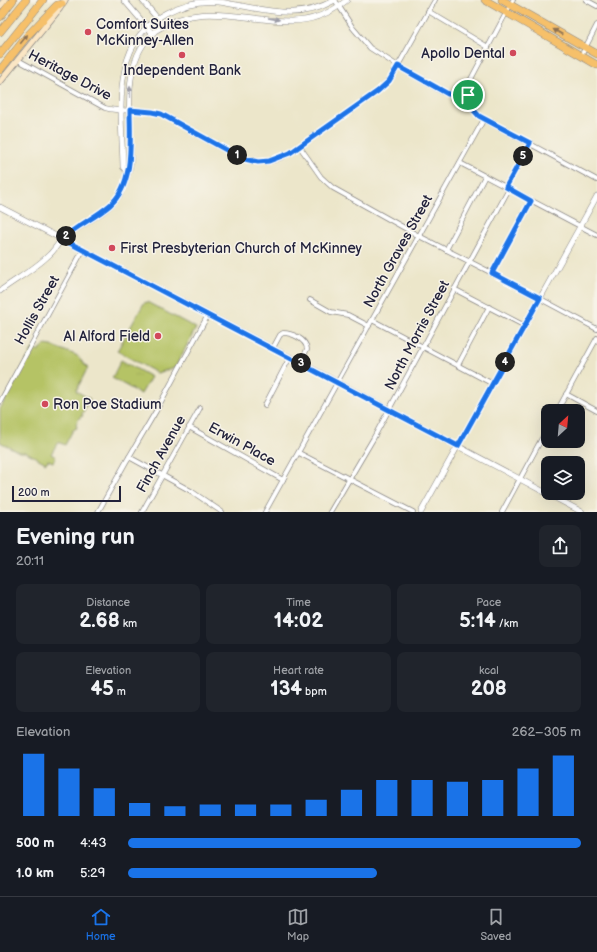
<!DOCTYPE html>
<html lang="en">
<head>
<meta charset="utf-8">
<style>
	:root { --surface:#171b24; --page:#20242c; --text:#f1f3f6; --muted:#9ea1a6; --line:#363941; --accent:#1a73e8 }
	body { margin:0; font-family:"Balsamiq Sans",sans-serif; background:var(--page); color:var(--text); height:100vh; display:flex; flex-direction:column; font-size:15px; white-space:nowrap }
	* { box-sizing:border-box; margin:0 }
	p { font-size:13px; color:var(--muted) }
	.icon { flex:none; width:22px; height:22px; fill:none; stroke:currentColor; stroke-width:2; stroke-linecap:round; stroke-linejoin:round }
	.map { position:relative; height:512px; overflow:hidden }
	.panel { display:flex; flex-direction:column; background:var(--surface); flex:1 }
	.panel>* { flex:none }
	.needle { width:26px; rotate:26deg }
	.fabs { position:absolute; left:541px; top:404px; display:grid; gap:8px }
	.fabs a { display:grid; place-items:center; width:44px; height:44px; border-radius:8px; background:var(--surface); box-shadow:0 4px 16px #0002; font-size:20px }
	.scale { position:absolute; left:12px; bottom:10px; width:109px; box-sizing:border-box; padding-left:4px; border:2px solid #22223b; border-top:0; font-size:11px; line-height:14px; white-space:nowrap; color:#22223b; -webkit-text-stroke:3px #f7f3e8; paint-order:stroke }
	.pin { position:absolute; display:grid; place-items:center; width:34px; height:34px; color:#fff; margin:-17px; border:2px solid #fff; border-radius:50%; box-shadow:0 1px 4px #0007 }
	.km { position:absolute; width:20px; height:20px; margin:-10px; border-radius:50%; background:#222; color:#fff; font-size:11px; line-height:20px; text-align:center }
	.round { display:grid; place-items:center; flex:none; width:42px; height:42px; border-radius:8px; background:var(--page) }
	.head { display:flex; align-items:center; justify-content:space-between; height:68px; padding:0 16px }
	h1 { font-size:22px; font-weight:700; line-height:30px }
	.metrics { display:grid; grid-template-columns:repeat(3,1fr); gap:6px; height:68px; padding:4px 16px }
	.metrics div { display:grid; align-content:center; border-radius:8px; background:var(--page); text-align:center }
	.metrics b { font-size:20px; font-weight:700 }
	.metrics small { font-size:11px; font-weight:400 }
	.metrics p { font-size:11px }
	.chart { height:112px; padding:8px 16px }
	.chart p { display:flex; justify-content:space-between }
	.chart svg { width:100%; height:72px; margin-top:4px; stroke:var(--accent); stroke-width:6 }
	ul { padding:0 16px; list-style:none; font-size:13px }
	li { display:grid; grid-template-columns:64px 48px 1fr; align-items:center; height:30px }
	li i { height:10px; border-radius:5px; background:var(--accent) }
	.menu { display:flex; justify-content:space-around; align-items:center; height:56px; border-top:1px solid var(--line); background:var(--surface); font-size:11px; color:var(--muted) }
	.menu a { display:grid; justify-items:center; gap:2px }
	.menu .current { color:var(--accent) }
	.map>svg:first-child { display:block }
	.grass { fill:url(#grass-tufts); stroke:#6c7250 }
	.pitch { fill:#b5c365; stroke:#6c7250 }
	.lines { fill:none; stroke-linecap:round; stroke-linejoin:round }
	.minor-casing { stroke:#878482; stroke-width:5.5 }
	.tertiary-casing { stroke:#878482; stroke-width:6 }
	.secondary-casing { stroke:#878482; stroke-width:7 }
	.trunk-casing { stroke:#878482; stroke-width:8 }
	.motorway-casing { stroke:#878482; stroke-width:8 }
	.minor { stroke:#fff; stroke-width:4 }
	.tertiary { stroke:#fff; stroke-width:5 }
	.secondary { stroke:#fbe6c4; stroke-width:5.5 }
	.trunk { stroke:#f6c06b; stroke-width:7 }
	.motorway { stroke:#f6c06b; stroke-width:7 }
	.oneway { fill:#9c9ca7 }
	.oneway2 { fill:#8c7153 }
	.route-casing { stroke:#fff; stroke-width:8 }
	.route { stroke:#1a73e8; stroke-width:5 }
	.poi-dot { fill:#d1495b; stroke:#f7f3e8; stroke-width:1.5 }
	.labels { text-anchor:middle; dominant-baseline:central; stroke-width:3; stroke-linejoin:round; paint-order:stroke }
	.poi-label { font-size:14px; fill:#22223b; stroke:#f7f3e8; text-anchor:start }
	.street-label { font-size:14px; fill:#22223b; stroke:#f7f3e8 }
</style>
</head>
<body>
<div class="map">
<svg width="597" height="512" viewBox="0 0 597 512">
	<defs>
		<pattern id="grass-tufts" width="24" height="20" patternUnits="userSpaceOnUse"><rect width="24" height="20" fill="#b5c365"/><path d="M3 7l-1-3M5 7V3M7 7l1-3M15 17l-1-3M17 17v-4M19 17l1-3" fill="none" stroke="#9ba759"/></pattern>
	</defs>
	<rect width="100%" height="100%" fill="#f7f3e8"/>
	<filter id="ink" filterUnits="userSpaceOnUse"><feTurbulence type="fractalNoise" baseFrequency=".025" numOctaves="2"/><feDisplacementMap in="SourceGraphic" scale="8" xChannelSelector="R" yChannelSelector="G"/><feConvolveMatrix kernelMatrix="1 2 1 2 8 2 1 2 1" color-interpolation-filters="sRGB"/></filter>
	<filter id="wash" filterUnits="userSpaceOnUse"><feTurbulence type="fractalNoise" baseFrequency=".012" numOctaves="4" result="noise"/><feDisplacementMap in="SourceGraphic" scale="16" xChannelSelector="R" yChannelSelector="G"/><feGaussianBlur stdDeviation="0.9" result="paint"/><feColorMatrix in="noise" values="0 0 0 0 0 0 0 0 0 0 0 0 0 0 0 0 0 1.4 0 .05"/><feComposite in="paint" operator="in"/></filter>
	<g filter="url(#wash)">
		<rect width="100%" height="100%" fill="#ece6ca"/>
		<path class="grass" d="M121,360L151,377L141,394L112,378Z"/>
		<g class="pitch">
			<path d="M147,302L196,328L175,368L157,373L117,351L144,303Z"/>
			<path d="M45,345L52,346L76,355C82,359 82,365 88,367L76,391L90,399L82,414L83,416L80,417L76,424L77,428L73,430L65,445L58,442L51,454L56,457L53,462L48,460L46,463L26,452H19L0,442V409L33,348L38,351Z"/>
		</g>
	</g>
	<g filter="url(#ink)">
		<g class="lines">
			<g class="minor-casing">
				<g id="minor">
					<path d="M335,0L353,28L370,48L398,66L443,92L453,95H468"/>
					<path d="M513,0L471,79C465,96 469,109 484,119L597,180"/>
					<path d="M586,0L597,6"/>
					<path d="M428,11L488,47"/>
					<path d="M581,56L597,25"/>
					<path d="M18,60L105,108C121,113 141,108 157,113C165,115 172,120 179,124C198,134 242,162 261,162C272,162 281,158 290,153L378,91L391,78L435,0"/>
					<path d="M300,147L321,177L333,188L419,236L492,273L597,329"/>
					<path d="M460,163L597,235"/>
					<path d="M506,187L530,143"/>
					<path d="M446,250L485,176"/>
					<path d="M492,273L531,201"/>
					<path d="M454,289L525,326"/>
					<path d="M310,300L331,312L348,315L369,326"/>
					<path d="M372,320L493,384"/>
					<path d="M273,348L280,335L283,333C292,333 306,339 307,349L301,363"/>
					<path d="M458,365L489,307"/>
					<path d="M566,394L597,411"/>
					<path d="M0,402L83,250"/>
					<path d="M265,405L290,357"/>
					<path d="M557,411L597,338"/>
					<path d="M189,427L283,480"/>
					<path d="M299,453L413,512"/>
					<path d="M129,457L191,491L222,512"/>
					<path d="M98,512L126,462L156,411L208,315"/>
					<path d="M142,512L200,408"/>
					<path d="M265,512L484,119"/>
					<path d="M330,512L373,439L509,189"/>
					<path d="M502,512L548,427"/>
				</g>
			</g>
			<g class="tertiary-casing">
				<g id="tertiary">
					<path d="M124,0L153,34"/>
					<path d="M142,0L163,25"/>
					<path d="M127,172L123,167C122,113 109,43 166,13C183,4 201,0 219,2C263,8 293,23 335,0"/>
					<path d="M0,207L301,363L582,512"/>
					<path d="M0,291C16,279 35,269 49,255C56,249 59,240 67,235C83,223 111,211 121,192C124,184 128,174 130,166C131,159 130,150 130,142C130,104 123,59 155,31C201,0 240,21 291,21C312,21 331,13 347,0"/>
					<path d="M421,512L597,196"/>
				</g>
			</g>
			<g class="secondary-casing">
				<g id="secondary">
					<path d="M0,6L5,0"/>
					<path d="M0,82L60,8L65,0"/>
				</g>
			</g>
			<g class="trunk-casing">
				<g id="trunk">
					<path d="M485,0L597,65"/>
					<path d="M502,0L597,54"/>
				</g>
			</g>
			<g class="motorway-casing">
				<g id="motorway">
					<path d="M0,17L13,0"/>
					<path d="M0,32L26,0"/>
					<path d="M0,54L43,0"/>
					<path d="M0,70L28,35L57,5L62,4"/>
				</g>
			</g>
			<use href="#minor" class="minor"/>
			<use href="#tertiary" class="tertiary"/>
			<use href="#secondary" class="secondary"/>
			<use href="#trunk" class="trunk"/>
			<use href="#motorway" class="motorway"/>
		</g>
		<defs><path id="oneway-solid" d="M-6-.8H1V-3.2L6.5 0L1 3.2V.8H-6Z"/></defs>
		<g class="oneway">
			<use href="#oneway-solid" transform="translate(274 19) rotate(9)"/>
			<use href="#oneway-solid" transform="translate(130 92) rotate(-90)"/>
		</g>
		<g class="oneway2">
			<use href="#oneway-solid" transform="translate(558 32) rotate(-151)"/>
			<use href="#oneway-solid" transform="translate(24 39) rotate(-51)"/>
		</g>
	</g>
	<g class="lines" filter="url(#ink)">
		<g class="route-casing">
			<path id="route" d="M398,66L448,94L468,95L471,107L479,116L530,143L506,187L531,201L492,273L540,298L458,446L62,239C76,226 95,218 110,205C135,183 130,140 130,110L152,112L161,114L241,158L249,160L258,162L269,161L290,153L378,91L389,81Z"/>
		</g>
		<use href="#route" class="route"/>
	</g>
	<g class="poi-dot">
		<circle cx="88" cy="32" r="4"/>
		<circle cx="513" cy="53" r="4"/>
		<circle cx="182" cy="55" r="4"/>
		<circle cx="112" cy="248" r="4"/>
		<circle cx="158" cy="336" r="4"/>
		<circle cx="45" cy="404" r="4"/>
	</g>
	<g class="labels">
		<g class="poi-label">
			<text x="96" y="24">Comfort Suites<tspan x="96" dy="16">McKinney-Allen</tspan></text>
			<text x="505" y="53" text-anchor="end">Apollo Dental</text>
			<text x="182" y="70" text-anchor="middle">Independent Bank</text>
			<text x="120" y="248">First Presbyterian Church of McKinney</text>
			<text x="150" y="336" text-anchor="end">Al Alford Field</text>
			<text x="53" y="404">Ron Poe Stadium</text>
		</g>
		<g class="street-label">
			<text transform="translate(70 75) rotate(28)">Heritage Drive</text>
			<text transform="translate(398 251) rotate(-61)">North Graves Street</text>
			<text transform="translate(37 310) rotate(-61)">Hollis Street</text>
			<text transform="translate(417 335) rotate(-62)">North Morris Street</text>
			<text transform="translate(242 444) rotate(29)">Erwin Place</text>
			<text transform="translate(161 454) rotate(-61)">Finch Avenue</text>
		</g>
	</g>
</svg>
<div class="fabs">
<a><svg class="needle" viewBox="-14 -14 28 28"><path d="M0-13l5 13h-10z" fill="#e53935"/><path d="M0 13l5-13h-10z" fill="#9ea1a6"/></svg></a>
<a><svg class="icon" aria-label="layers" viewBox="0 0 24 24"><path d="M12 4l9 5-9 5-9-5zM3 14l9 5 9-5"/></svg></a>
</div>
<div class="scale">200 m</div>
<div class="pin" style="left:468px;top:95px;background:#1e9e55"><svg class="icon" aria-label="arrive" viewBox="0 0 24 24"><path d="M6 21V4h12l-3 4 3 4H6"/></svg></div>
<b class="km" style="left:237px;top:155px">1</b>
<b class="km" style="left:66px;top:236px">2</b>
<b class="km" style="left:301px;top:363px">3</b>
<b class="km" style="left:505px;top:362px">4</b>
<b class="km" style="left:523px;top:156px">5</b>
</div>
<section class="panel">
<div class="head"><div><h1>Evening run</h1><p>20:11</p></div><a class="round"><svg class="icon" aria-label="share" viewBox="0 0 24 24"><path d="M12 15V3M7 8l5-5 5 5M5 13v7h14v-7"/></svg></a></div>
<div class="metrics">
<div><p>Distance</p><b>2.68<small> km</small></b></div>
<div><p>Time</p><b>14:02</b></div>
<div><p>Pace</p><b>5:14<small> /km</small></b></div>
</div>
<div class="metrics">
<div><p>Elevation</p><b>45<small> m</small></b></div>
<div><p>Heart rate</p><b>134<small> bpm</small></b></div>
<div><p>kcal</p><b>208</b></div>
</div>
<div class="chart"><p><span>Elevation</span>262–305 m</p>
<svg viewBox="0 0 160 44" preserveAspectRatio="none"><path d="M5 44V6M15 44V15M25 44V27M35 44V36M45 44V38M55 44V37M65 44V37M75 44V37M85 44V34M95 44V28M105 44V22M115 44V22M125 44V23M135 44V22M145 44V15M155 44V7"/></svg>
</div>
<ul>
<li><b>500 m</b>4:43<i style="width:100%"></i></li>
<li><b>1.0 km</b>5:29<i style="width:55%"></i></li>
</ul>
</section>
<nav class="menu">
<a class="current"><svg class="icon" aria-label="home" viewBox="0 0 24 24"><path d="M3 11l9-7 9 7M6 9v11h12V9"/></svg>Home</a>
<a><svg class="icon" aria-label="map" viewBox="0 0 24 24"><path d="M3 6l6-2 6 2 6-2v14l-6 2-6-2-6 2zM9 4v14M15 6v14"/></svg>Map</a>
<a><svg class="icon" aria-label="saved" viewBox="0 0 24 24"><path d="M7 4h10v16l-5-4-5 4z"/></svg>Saved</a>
</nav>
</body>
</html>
